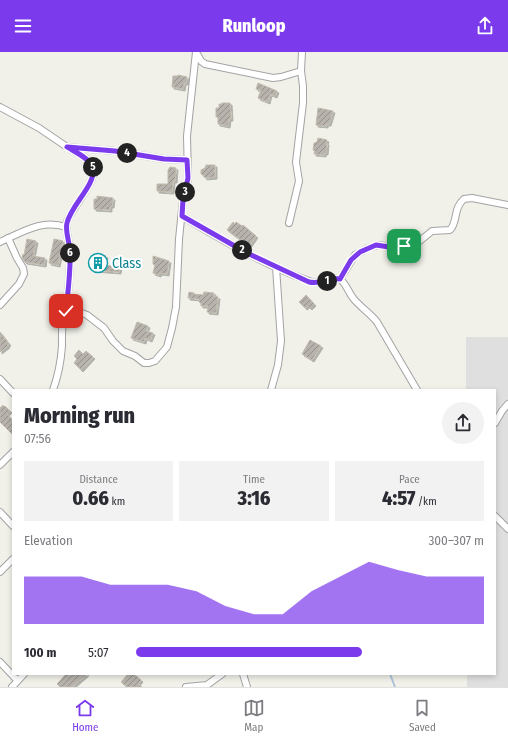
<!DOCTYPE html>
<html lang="en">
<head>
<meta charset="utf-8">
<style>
	:root { --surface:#fff; --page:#f2f2f3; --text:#2b2b33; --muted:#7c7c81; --line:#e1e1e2; --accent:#7c3aed }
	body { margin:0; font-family:"Fira Sans Condensed",sans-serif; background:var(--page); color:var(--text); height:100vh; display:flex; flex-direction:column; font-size:15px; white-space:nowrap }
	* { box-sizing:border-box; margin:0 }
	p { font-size:13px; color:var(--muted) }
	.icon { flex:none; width:22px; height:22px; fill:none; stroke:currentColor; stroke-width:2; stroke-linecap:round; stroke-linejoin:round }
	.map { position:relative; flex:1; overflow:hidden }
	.drawer { position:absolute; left:12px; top:337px; width:484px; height:286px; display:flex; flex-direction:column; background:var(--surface); border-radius:0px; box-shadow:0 2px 6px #0003 }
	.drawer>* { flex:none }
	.pin { position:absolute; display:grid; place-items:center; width:34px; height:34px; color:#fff; margin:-17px; border-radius:8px; box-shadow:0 2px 6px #0006 }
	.km { position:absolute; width:20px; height:20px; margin:-10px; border-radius:50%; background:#222; color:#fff; font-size:11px; line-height:20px; text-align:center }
	.round { display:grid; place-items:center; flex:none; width:42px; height:42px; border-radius:21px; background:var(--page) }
	.head { display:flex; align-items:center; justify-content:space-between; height:68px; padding:0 12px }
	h1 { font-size:22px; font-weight:800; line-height:30px }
	.stats { display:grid; grid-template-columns:repeat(3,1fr); gap:6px; height:68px; padding:4px 12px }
	.stats div { display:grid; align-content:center; border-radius:0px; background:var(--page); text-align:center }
	.stats b { font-size:20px; font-weight:800 }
	.stats small { font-size:11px; font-weight:400 }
	.stats p { font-size:11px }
	.chart { height:112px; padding:8px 12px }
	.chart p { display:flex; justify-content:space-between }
	.chart svg { width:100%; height:72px; margin-top:4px; fill:var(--accent); opacity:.7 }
	ul { padding:0 12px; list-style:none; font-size:13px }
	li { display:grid; grid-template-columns:64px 48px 1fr; align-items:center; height:30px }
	li i { height:10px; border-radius:5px; background:var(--accent) }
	header { display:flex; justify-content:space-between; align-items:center; height:52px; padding:0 12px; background:var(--accent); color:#fff; font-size:18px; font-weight:800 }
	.dock { display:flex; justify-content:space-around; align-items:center; height:56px; border-top:1px solid var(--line); background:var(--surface); font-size:11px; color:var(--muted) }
	.dock a { display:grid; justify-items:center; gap:2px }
	.dock .on { color:var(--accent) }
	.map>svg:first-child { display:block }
	.residential { fill:#e0dfdf }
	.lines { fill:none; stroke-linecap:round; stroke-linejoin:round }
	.stream { stroke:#aec5da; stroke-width:2 }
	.building { fill:url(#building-hatch); stroke:#c2bbad; filter:url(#shadow) }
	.minor-casing { stroke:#a3a3a3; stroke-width:8 }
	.minor { stroke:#fff; stroke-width:6 }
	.route-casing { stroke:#fff; stroke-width:8 }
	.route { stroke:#7c3aed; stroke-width:5 }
	.labels { text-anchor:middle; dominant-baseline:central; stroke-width:4; stroke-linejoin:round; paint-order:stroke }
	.culture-label { font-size:14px; fill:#0d838f; stroke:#fff; text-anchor:start }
</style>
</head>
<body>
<header><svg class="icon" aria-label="menu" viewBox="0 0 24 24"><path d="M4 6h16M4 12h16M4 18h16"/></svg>Runloop<svg class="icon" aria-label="share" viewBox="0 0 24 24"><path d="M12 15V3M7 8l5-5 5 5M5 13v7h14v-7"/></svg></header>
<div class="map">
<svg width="508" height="635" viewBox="0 0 508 635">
	<defs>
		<pattern id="building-hatch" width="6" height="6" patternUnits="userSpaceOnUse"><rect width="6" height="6" fill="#b7b3ac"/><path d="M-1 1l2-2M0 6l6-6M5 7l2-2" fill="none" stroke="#94918c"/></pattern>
		<filter id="shadow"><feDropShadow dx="2" dy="2" stdDeviation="0" flood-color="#0004"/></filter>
	</defs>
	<rect width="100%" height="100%" fill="#f1f1ea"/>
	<path class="residential" d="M466,285H508V635H467V622H495V338H466Z"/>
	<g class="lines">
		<path class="stream" d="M390,622L395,635"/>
	</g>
	<g class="building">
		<path d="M178,23L187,25L186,31H184L183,37L172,35L173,24H178Z"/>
		<path d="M258,31L277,39L275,44L270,42L268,50L258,46L261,38L256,37Z"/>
		<path d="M222,51H230L231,67H229L228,74L218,72V65H216V56H219V52H222Z"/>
		<path d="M318,56L333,59L329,72H326V74L316,73Z"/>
		<path d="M318,86L327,88L326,91H327L326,101H324V103L314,102L315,99L313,98L314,91L317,90Z"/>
		<path d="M206,113H215V125L205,126L204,123L201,122V118L205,116Z"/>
		<path d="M170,115L176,116L175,129H173L172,140L157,139V132H168V118Z"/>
		<path d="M97,144L113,146L112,154H110V158L94,157V147H97Z"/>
		<path d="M233,170L235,172L236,170L242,174L243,173L256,184L249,194L227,178Z"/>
		<path d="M27,187L36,189L33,204L45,206L44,213L25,210L22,206L23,202L24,203Z"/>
		<path d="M54,187L63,189L58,213L49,211Z"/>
		<path d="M96,202L106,204L104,213L120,215L119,220L93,218V215L90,214L91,207H94Z"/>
		<path d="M153,204L169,209L167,222L160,221L159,223L153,221L155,213L153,212Z"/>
		<path d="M189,240L194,241V242L203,243L204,240L214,241L213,244L218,245L216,261L207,260L208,254H201V251L199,250V247L188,246Z"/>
		<path d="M306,243L314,252L310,256L308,254L305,256L299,250Z"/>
		<path d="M137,270L148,274L146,279L153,281L150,288L145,286L144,290L131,286Z"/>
		<path d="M0,280L9,292L7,293L8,294L0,300Z"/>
		<path d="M310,288L321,294L312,308L302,302Z"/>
		<path d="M79,298L83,302L86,299L93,305L81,318L74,311L77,307L74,304Z"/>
		<path d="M3,353L4,355L5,354L10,359L7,362L13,369V383L0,370V356Z"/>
		<path d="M66,622H87L72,635H60L57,632Z"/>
		<path d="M128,622H134L141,628L138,632L142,635H127L121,630Z"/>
	</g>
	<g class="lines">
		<g class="minor-casing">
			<g id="minor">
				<path d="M196,0L201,9L205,12L273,26L281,25L301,19"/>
				<path d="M0,55L39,76L67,95L115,99L164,107L187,108"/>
				<path d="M182,164C222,188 265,213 309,229C322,234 334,223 341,228C346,232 349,241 353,246C360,255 370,261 377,270L417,338"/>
				<path d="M289,171L299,129L296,110L303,51V34L301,19L302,0"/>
				<path d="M0,190C23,180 41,167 66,175"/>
				<path d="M340,227L355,203L368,196L379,193L389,195L404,194L416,192L432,179L450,178C458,170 453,156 464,147L472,146L508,153"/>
				<path d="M0,253L19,232L24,222L23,216L17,206L8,186"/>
				<path d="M66,259C68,239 71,218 70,198C69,189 65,178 67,170C72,154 97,131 93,115C90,106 76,101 69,96"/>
				<path d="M0,327L13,341"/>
				<path d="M53,338C58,324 61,309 62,294C62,283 61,270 66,259L74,258L87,263L104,276L113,289L123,299L135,304L144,311H149L155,309L167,295L172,276L176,255L179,187L183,148L188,127L187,84L196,0"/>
				<path d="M271,338L278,313L281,289L276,215"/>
				<path d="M495,371L502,359L508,352"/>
				<path d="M0,413L13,400"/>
				<path d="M0,460L13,474"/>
				<path d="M495,464L508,477"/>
				<path d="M0,520L13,507"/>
				<path d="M0,610L17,628"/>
				<path d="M243,622L247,635"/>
				<path d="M12,635L24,622"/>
				<path d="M186,635L207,633L222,622"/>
			</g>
		</g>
		<use href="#minor" class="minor"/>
	</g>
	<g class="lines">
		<g class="route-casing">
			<path id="route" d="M66,259C68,239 71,218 70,198C69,189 65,179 67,171C71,153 96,133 93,116C91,107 75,100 67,95L115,99L164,107L187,108L188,126L183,148L182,164L247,201L309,230C322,233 328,225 340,227L351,208L360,200L376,193L389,195L404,194"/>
		</g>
		<use href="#route" class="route"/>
	</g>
	<defs>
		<g id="building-ring" transform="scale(1)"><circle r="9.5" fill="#fff" stroke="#0f9aa8" stroke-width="1.5"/><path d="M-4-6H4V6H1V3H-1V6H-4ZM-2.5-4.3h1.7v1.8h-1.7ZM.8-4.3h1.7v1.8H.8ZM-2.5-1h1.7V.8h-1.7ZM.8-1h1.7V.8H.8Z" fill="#0f9aa8"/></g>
	</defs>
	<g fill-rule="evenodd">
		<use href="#building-ring" x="98" y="211"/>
	</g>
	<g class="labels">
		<g class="culture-label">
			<text x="112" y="211">Class</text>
		</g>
	</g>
</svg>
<div class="pin" style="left:404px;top:194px;background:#1e9e55"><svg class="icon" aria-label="arrive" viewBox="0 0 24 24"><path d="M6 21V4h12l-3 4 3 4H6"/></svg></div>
<div class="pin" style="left:66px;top:259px;background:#d93025"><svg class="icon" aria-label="check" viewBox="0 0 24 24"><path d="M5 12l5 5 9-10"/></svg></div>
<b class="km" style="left:327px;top:229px">1</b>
<b class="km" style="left:242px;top:198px">2</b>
<b class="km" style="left:185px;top:140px">3</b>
<b class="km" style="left:127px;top:101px">4</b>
<b class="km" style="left:93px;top:115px">5</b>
<b class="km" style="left:70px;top:201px">6</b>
<section class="drawer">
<div class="head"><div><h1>Morning run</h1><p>07:56</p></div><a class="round"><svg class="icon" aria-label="share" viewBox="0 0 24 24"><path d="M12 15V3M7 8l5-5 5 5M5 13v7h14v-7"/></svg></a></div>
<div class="stats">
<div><p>Distance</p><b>0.66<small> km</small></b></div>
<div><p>Time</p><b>3:16</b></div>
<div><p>Pace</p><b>4:57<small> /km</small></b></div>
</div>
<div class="chart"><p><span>Elevation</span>300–307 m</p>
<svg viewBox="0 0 160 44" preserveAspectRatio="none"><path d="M0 44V15L10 15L20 15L30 20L40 20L50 20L60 24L70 33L80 38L90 38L100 24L110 15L120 6L130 11L140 15L150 15L160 15V44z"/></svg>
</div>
<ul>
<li><b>100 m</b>5:07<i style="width:65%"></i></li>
</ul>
</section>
</div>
<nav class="dock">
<a class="on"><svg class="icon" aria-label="home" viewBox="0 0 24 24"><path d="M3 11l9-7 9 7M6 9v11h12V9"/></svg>Home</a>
<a><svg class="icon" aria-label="map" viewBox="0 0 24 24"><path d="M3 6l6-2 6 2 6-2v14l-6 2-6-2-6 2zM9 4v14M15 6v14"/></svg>Map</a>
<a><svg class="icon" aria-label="saved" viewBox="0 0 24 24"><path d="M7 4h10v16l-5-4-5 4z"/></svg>Saved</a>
</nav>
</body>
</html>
